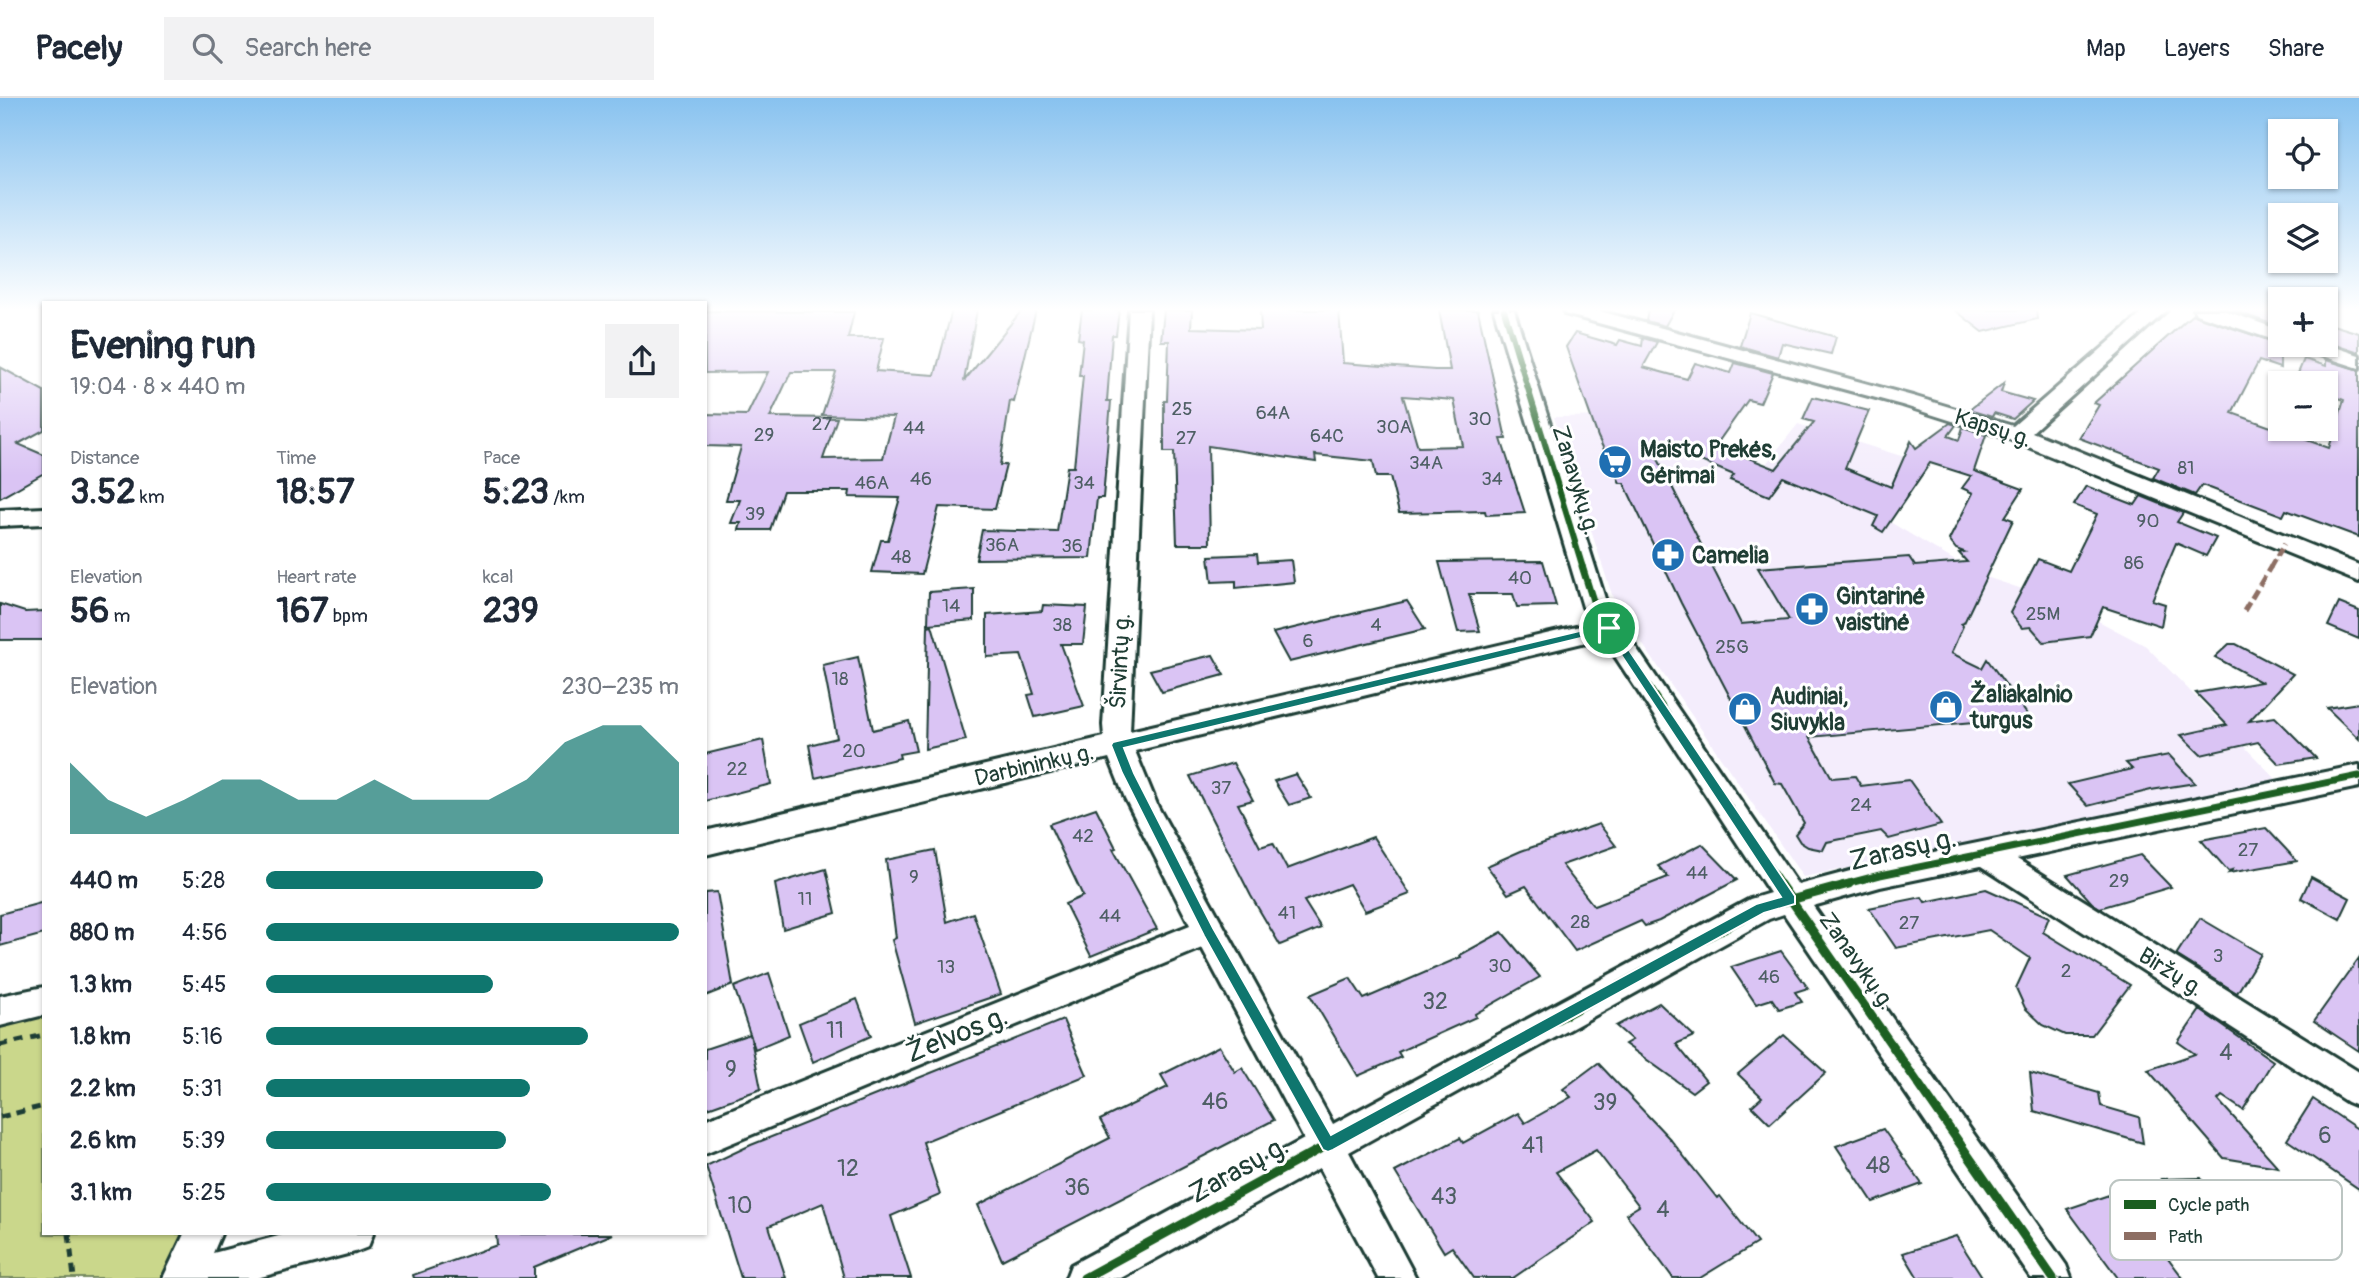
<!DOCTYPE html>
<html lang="en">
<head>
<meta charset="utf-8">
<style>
	:root { --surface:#fff; --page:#f2f2f3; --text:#1f2937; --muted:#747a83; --line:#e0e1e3; --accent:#0f766e }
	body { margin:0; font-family:Pangolin,sans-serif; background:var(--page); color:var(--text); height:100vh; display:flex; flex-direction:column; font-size:26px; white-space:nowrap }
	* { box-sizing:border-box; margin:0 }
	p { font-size:23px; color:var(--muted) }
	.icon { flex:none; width:38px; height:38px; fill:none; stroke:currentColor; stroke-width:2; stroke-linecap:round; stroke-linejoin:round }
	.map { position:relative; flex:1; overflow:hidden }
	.side { position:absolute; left:42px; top:203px; width:665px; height:934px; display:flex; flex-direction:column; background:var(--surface); border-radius:0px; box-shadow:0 2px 5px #0004 }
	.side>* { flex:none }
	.buttons { position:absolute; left:2268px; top:21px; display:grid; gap:14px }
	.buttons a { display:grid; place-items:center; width:70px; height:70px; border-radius:0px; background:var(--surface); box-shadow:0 2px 5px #0004; font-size:35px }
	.pin { position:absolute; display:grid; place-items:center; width:60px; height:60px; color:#fff; margin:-30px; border:4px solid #fff; border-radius:50%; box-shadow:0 2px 7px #0007 }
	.round { display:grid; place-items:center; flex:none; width:74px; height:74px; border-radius:0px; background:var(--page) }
	.overview { display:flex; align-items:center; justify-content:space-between; height:119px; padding:0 28px }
	h1 { font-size:38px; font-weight:700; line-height:52px }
	.stats { display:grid; grid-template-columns:repeat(3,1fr); gap:10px; height:119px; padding:7px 28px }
	.stats div { display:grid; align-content:center }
	.stats b { font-size:35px; font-weight:700 }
	.stats small { font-size:19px; font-weight:400 }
	.stats p { font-size:19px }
	.chart { height:196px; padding:14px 28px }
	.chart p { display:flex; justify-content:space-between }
	.chart svg { width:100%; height:126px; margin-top:7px; fill:var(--accent); opacity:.7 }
	ul { padding:0 28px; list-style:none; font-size:23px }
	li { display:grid; grid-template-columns:112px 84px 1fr; align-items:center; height:52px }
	li i { height:18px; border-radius:9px; background:var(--accent) }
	header { display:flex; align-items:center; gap:42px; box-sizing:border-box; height:98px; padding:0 35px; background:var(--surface); border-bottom:2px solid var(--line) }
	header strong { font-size:33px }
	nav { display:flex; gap:38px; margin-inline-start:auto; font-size:24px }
	.search { width:490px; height:63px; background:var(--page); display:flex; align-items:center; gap:18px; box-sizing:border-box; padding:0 24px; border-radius:0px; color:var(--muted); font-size:26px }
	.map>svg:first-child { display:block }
	.built { fill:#f4edfc }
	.green { fill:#cad78b; stroke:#748a60; stroke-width:2 }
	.building { fill:#dac4f4; stroke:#1f3d34; stroke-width:2; fill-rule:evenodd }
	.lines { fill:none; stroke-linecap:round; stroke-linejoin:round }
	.street-casing { stroke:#1f3d34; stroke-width:6 }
	.path { stroke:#1f3d34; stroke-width:5; stroke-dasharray:9 7; stroke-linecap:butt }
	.street { fill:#fff; fill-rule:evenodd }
	.quiet-far1 { stroke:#8d6e63; stroke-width:4.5; stroke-dasharray:9 4.5; stroke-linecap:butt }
	.quiet { stroke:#8d6e63; stroke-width:5; stroke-dasharray:10 5; stroke-linecap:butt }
	.cycleway-far2-casing { stroke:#fff; stroke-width:10 }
	.cycleway-far1-casing { stroke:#fff; stroke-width:11 }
	.cycleway-casing { stroke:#fff; stroke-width:13 }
	.cycleway-far2 { stroke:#1b5e20; stroke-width:6 }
	.cycleway-far1 { stroke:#1b5e20; stroke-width:7 }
	.cycleway { stroke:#1b5e20; stroke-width:9 }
	.route { fill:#0f766e; stroke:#fff; stroke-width:2; fill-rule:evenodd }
	.labels { text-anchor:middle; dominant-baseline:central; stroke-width:6; stroke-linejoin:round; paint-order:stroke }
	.number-label { font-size:19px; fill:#4e5f64 }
	.street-label { font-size:23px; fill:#1f3d34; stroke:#fff }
	.poi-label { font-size:23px; font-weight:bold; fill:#1f3d34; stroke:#fff; text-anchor:start }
	.near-number-label { font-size:23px; fill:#4e5f64 }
	.near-street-label { font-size:28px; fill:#1f3d34; stroke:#fff }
	.key { fill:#fff; stroke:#bcc5c2; stroke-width:2 }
	.key-label { font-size:19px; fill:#1f3d34 }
</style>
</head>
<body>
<header>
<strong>Pacely</strong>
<div class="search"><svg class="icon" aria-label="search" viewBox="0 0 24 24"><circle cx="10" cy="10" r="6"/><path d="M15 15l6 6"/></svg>Search here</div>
<nav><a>Map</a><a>Layers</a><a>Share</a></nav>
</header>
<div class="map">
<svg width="2359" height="1180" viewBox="0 0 2359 1180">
	<rect width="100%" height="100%" fill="#fff"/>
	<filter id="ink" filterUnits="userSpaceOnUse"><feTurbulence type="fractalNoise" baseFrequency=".0143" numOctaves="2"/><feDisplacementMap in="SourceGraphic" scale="14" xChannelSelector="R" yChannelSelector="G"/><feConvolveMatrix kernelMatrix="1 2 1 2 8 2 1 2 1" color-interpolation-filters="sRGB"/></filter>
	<g filter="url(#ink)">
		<path class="built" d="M1624,318L1765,367L1798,326L1927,366L1890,424L1977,476L2062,504L2146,548L2279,684L1803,779L1615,506L1554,319Z"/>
		<path class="green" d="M44,917V1136H190L168,1180H0V928Z"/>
		<g class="building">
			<path d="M952,212H977L964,283L1022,212H1036L1014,304L1010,303L1000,367H1006L995,411L939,409L922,476L872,474L881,442H888L900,400L849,399L850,393H783L770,432H739L741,425H731L740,402H726L741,349L705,348V316L747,317L768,274L705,275V213L854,214L848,240H884L876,273L935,277ZM791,274H836L822,317L894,319L883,360L823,361L837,320L770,319Z"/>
			<path d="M1082,212H1119L1116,237H1112L1107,303H1111L1103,400H1097L1091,460L976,461L982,432L1057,434L1067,369H1074L1083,278H1079L1083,242L1078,241Z"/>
			<path d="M1164,212H1192L1191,230L1261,232L1260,212H1339L1343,265L1435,272H1450L1439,212H1478L1506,341H1501L1525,415L1486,417L1485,413L1399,415L1390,379H1376L1373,363L1315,357L1316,364L1208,348L1210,446H1177L1174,354H1164V303H1167L1169,243H1161ZM1403,298L1454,302L1463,348L1418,349Z"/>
			<path d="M1648,212H1674L1665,228L1646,223Z"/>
			<path d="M1955,212H2036L2037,221L1983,234Z"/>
			<path d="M2232,212H2280V229Z"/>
			<path d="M1750,215L1836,239L1831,256L1782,245L1778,259L1740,248Z"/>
			<path d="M2193,216L2280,246V270L2259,263L2232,315L2329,350L2344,302L2326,295V285H2294L2304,261L2326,268V262L2359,272V439L2286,412L2283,418L2202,387L2195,397L2153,380L2159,370L2079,340L2099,307L2094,305Z"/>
			<path d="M2326,225L2359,235V254L2326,243Z"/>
			<path d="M1575,235L1617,247L1620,242L1642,248L1643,240L1657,244L1643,269L1687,281L1695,265L1731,275L1735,265L1773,275L1760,305L1748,302L1716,347L1776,371L1814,324L1803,321L1813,299L1869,313L1845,370L1891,389L1911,343L1916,350L1950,325L1956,327L1948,338L1959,342L1963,329L1986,337L1974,373L2023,391L2005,419L2013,422L1964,525L1961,526L1963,528L1951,555L1982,570L1987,561L2029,619L1809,639L1832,680L1855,678L1861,688L1909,682L1941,727L1889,741L1881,733L1827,744L1823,752L1808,749L1800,744L1795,736L1804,725L1782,686L1775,685L1681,505L1624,385H1620L1598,339L1566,249ZM1649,343L1680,355L1686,351L1691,359L1734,377L1730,382L1769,398L1783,379L1878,418L1873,428L1883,434L1930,365L1971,378L1962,390L1973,395L1949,442L1956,451L1964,454L1959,455L1967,464L1915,468L1909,459L1758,470L1789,522L1741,526Z"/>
			<path d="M0,269L44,293V332L18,346L44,357V375L0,400Z"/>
			<path d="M2004,285L2001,294L2033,303L2013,321L1994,315L1992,319L1969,312Z"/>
			<path d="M2086,388L2135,407L2141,398L2183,415L2177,424L2216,440L2206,458L2176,445L2152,502L2165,506L2161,528L2103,509L2090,538L2044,544L2031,529L2022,530L2010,515L2038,461L2069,473L2097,416L2074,407Z"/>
			<path d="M1257,456L1258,464L1291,462L1294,484L1236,490V483L1212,484L1209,458Z"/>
			<path d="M1543,463L1556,508L1517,509L1513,496H1469L1480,533L1458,534L1439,464Z"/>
			<path d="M974,491V522L928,526L929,494Z"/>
			<path d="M1407,503L1425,531L1289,564L1273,535Z"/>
			<path d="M2339,505L2359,513V541L2328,528Z"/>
			<path d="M0,506L25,514L44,513V542H0Z"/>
			<path d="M1043,507L1087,509L1083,546H1061L1084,608L1035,619L1028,597L1034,596L1021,557L987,559V517L1042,513Z"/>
			<path d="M932,527L966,642L925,651L928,528Z"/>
			<path d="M2229,546H2236L2293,576L2249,623L2275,619L2316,660L2279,666L2258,644L2201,657L2181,637L2227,627L2196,595L2261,584L2215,559Z"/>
			<path d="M1213,557L1224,577L1162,594L1150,572Z"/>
			<path d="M858,559L873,632L909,623L916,653L899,656L900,660L815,680L809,647L837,640L823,567Z"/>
			<path d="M2359,605V641L2327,610Z"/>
			<path d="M763,642L771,686L705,703V656Z"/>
			<path d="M2169,657L2195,685L2151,692L2088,708L2068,686L2132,671L2126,665Z"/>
			<path d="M1233,665L1253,702L1238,706L1260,749L1273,745L1287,771L1373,739L1410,796L1365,813L1349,786L1304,803L1321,830L1280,847L1251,798L1190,678Z"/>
			<path d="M1296,676L1311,700L1289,707L1274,683Z"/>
			<path d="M1096,710L1116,750L1113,751L1157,831L1091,858L1065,806L1083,798L1049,726Z"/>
			<path d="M1599,726L1616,748L1562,767L1594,808L1668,779L1658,768L1702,746L1737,782L1659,823L1645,828L1641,823L1575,853L1526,788L1508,796L1487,768L1521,753Z"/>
			<path d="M2266,730L2297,763L2229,775L2232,772L2228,773L2201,742Z"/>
			<path d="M935,752L947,824L973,815L1001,896L915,925L892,842L896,840L886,762Z"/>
			<path d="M2140,757L2171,789L2100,810L2092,805L2067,777Z"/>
			<path d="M826,771L836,815L783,831L775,786Z"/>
			<path d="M2311,779L2350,800L2340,821L2301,800Z"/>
			<path d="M1986,791L2049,819L2043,834L2130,887L2092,937H2065L2043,927L2025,910L2016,890L2030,860L1989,832L1896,850L1869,810L1922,799L1925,804Z"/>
			<path d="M717,794L733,887L705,898V795Z"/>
			<path d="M44,804V836L0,848V816Z"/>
			<path d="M2200,820L2261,856L2237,895L2176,857Z"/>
			<path d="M1502,834L1540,879L1475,916L1476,919L1398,954L1401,959L1358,978L1310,897L1350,880L1364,901L1461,859L1460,857Z"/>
			<path d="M1781,853L1808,890L1795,894L1802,904L1779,911L1772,901L1756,906L1731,869Z"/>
			<path d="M2359,860V953L2314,923Z"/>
			<path d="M769,875L789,937L755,951L734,889Z"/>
			<path d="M857,901L871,938L813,964L799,925Z"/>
			<path d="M1659,905L1694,938L1676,946L1706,983L1692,994L1625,946L1632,942L1616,928Z"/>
			<path d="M2200,912L2273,963L2243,1012L2222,998L2218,1002L2278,1069L2224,1060L2148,972L2195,956L2178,944Z"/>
			<path d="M1063,922L1087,977L923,1044L940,1097L891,1118L911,1180H844L823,1105L769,1128L786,1180H741L706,1068L751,1047Z"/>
			<path d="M750,936L761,991L705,1011V951Z"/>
			<path d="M1784,937L1826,975L1770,1026L1752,1008L1762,999L1738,976Z"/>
			<path d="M1219,948L1235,974L1242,970L1274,1022L1002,1162L978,1107L1110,1040L1100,1022L1168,989L1161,977Z"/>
			<path d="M1598,965L1670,1041L1717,1100L1720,1098L1757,1145L1700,1180H1673L1626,1116L1639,1108L1596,1052L1556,1074L1595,1124L1513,1180H1474L1452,1149L1444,1154L1395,1074L1460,1040L1463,1045L1518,1015L1525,1025L1571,999L1563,991Z"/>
			<path d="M2030,975L2099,995L2101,1008L2139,1019L2143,1045L2034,1013Z"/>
			<path d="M2313,1001L2359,1032V1091L2287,1042Z"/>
			<path d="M1883,1031L1922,1086L1873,1104L1836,1048Z"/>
			<path d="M2201,1080L2242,1153L2200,1154L2161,1081Z"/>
			<path d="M2118,1094L2153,1140L2183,1180H2118L2067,1111Z"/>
			<path d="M496,1136H613L534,1169V1180H414L413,1177L497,1147Z"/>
			<path d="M1956,1138L1983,1180H1918L1903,1155Z"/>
		</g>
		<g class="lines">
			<g class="street-casing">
				<g id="street">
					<path d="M1129,212H1149L1130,633L1593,525L1583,509L1494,212H1514L1607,507L1798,787L1880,765L2359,667V689L2017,761L2359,974V1009L2347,1004L1981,768L1880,789L1813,808L2066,1167L2071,1180H2031L1784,816L1769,821L1349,1054L1416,1180H1378L1319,1070L1121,1180H1066L1071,1167L1304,1041L1202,850L705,1056V1022L1190,827L1125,700L1109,660L705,757V733L1104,639L1103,627ZM1603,540L1770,795L1750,801L1333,1026L1158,709L1135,653Z"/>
					<path d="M1563,212H1596L1916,299L2013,328L2146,212H2167L2032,334L2359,467V484L2009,341L1902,307L1565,216Z"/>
					<path d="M2194,212H2223L2280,232V244L2196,216Z"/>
					<path d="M2326,246L2359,257V270L2301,251L2298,247Z"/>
					<path d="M44,410V426L0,428V412Z"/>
					<path d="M44,889V917L0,928V898Z"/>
					<path d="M184,1136H221L213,1155L286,1136H373L368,1149L355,1154L257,1180H163Z"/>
				</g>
			</g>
			<g class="path">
				<path d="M0,947L44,937"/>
				<path d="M0,1019L44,1008"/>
				<path d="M69,1136L74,1180"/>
			</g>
			<use href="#street" class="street"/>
			<path class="quiet-far1" d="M2270,470L2284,446"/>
			<path class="quiet" d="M2244,513L2271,468"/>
			<g class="cycleway-far2-casing">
				<path id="cycleway-far2" d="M1504,212L1583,470"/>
			</g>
			<g class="cycleway-far1-casing">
				<g id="cycleway-far1">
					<path d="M1582,468L1595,509L1781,787"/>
					<path d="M1842,787L1880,777L2359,678"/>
				</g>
			</g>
			<g class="cycleway-casing">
				<g id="cycleway">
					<path d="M1780,786L2053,1180"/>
					<path d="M1084,1180L1761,810L1849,786"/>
				</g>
			</g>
			<use href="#cycleway-far2" class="cycleway-far2"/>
			<use href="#cycleway-far1" class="cycleway-far1"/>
			<use href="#cycleway" class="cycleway"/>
		</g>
	</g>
	<linearGradient id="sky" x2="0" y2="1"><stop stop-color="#88c2ef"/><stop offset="0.56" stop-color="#fff"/><stop offset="1" stop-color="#fff" stop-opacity="0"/></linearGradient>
	<rect width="2359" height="378" fill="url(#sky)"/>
	<path class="route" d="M1609,526L1612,527L1795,798V806L1764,815L1333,1052L1328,1054L1323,1052L1204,838L1122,675L1111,647L1113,644ZM1606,534L1781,799L1756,806L1331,1037L1213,830L1134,675L1124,650Z"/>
	<defs>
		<g id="supermarket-disc" transform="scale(1.75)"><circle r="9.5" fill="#1f6fb2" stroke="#fff"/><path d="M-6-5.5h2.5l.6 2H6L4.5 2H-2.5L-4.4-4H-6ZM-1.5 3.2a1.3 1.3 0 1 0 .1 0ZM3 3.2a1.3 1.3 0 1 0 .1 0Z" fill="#fff"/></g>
		<g id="pharmacy-disc" transform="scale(1.75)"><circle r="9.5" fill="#1f6fb2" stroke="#fff"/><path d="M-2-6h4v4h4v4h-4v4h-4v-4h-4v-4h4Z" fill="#fff"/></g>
		<g id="shop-disc" transform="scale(1.75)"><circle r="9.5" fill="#1f6fb2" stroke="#fff"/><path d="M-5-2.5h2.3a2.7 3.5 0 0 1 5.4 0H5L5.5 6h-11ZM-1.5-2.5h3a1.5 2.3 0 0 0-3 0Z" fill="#fff"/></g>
	</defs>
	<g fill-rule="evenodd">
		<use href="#supermarket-disc" x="1615" y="364"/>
		<use href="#pharmacy-disc" x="1668" y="457"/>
		<use href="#pharmacy-disc" x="1812" y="511"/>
		<use href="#shop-disc" x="1946" y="609"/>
		<use href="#shop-disc" x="1745" y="611"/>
	</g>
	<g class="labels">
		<g class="number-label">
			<text x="1182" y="311">25</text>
			<text x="1273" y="315">64A</text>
			<text x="1480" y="321">30</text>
			<text x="822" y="326">27</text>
			<text x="1394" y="329">30A</text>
			<text x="914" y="330">44</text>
			<text x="764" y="337">29</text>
			<text x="1327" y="338">64C</text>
			<text x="1186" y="340">27</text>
			<text x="1426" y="365">34A</text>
			<text x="2186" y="370">81</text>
			<text x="921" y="381">46</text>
			<text x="1492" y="381">34</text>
			<text x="872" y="385">46A</text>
			<text x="1084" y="385">34</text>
			<text x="755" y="416">39</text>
			<text x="2148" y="423">90</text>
			<text x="1002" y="447">36A</text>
			<text x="1072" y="448">36</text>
			<text x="901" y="459">48</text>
			<text x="2134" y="465">86</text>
			<text x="1520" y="480">40</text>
			<text x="951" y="508">14</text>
			<text x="2043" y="516">25M</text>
			<text x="1062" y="527">38</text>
			<text x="1376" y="527">4</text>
			<text x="1308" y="543">6</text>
			<text x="1732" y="549">25G</text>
			<text x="840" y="581">18</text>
			<text x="854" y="653">20</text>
			<text x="737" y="671">22</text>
			<text x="1221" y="690">37</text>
			<text x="1861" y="707">24</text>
			<text x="1083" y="738">42</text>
			<text x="2248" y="752">27</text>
			<text x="1697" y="775">44</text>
			<text x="914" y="779">9</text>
			<text x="2119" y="783">29</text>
			<text x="805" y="801">11</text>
			<text x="1287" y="815">41</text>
			<text x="1110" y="818">44</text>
			<text x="1580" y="824">28</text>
			<text x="1909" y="825">27</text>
			<text x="2218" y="858">3</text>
			<text x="1500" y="868">30</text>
			<text x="946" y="869">13</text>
			<text x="2066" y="873">2</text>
			<text x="1769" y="879">46</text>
		</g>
		<g class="street-label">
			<text transform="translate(1993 330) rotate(18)">Kapsų g.</text>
			<text transform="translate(1576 382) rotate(73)">Zanavykų g.</text>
			<text transform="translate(1120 563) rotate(-87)">Širvintų g.</text>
			<text transform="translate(1034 667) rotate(-13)">Darbininkų g.</text>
			<text transform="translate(1857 863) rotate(55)">Zanavykų g.</text>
			<text transform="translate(2171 874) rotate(32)">Biržų g.</text>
		</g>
		<g class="poi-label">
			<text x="1640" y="351">Maisto Prekės,<tspan x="1640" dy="26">Gėrimai</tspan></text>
			<text x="1692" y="457">Camelia</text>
			<text x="1836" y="498">Gintarinė<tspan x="1836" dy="26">vaistinė</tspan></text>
			<text x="1970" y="596">Žaliakalnio<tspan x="1970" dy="26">turgus</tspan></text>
			<text x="1770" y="598">Audiniai,<tspan x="1770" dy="26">Siuvykla</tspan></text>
		</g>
		<g class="near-number-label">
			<text x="1435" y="903">32</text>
			<text x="835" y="932">11</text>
			<text x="2226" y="954">4</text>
			<text x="731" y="971">9</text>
			<text x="1215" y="1003">46</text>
			<text x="1605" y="1004">39</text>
			<text x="2325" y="1037">6</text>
			<text x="1533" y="1047">41</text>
			<text x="1878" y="1067">48</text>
			<text x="848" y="1070">12</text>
			<text x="1077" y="1089">36</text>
			<text x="1444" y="1098">43</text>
			<text x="740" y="1107">10</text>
			<text x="1663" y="1111">4</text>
		</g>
		<g class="near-street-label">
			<text transform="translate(1903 752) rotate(-13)">Zarasų g.</text>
			<text transform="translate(957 937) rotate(-22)">Želvos g.</text>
			<text transform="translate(1239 1072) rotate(-29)">Zarasų g.</text>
		</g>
	</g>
	<rect x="2110" y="1082" width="232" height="80" rx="10" class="key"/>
	<rect x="2124" y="1102" width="32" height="9" fill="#1b5e20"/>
	<rect x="2124" y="1134" width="32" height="8" fill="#8d6e63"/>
	<g class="key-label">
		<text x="2168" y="1113">Cycle path</text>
		<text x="2168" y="1145">Path</text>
	</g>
</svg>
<div class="buttons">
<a><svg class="icon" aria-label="locate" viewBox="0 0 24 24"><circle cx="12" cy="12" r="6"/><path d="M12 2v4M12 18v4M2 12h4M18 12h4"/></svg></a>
<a><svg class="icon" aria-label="layers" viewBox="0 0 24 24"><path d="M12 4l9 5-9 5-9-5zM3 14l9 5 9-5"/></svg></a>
<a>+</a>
<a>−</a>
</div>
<div class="pin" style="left:1609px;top:530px;background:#1e9e55"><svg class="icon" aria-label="arrive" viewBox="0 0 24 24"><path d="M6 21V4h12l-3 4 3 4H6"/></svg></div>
<section class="side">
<div class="overview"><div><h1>Evening run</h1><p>19:04 · 8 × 440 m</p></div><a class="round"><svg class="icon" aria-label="share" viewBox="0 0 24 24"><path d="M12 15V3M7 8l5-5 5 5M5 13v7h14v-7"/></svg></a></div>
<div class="stats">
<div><p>Distance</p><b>3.52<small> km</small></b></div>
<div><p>Time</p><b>18:57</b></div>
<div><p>Pace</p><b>5:23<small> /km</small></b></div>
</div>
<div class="stats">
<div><p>Elevation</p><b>56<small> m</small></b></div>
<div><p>Heart rate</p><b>167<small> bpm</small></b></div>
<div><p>kcal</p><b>239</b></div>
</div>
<div class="chart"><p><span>Elevation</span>230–235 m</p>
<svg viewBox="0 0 160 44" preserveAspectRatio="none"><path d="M0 44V19L10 32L20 38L30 32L40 25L50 25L60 32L70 32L80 25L90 32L100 32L110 32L120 25L130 12L140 6L150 6L160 19V44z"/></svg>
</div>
<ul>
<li><b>440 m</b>5:28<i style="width:67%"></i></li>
<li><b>880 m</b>4:56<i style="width:100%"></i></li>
<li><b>1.3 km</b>5:45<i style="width:55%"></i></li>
<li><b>1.8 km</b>5:16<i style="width:78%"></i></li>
<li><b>2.2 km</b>5:31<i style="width:64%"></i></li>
<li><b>2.6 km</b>5:39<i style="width:58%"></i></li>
<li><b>3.1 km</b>5:25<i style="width:69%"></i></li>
</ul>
</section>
</div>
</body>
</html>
